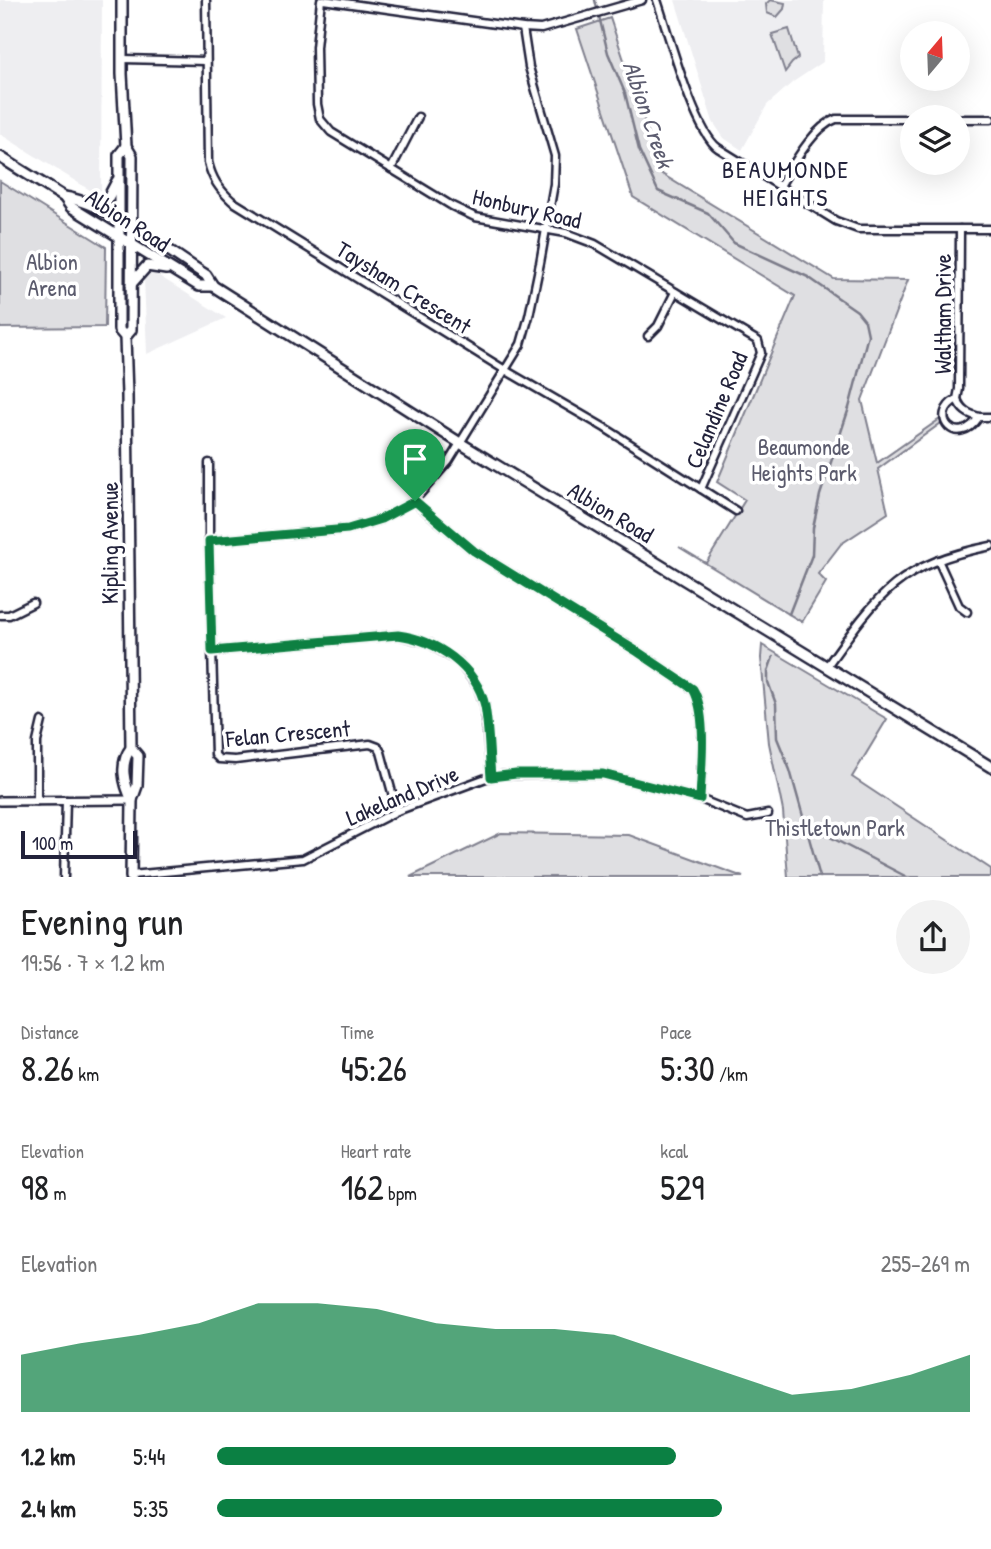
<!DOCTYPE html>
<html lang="en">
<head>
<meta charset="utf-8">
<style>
	:root { --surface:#fff; --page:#f2f2f2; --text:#202124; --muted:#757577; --accent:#0b8043 }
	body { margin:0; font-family:"Patrick Hand",sans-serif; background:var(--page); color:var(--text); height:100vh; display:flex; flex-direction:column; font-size:26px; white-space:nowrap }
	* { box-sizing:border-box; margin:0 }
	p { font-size:23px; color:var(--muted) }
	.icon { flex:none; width:38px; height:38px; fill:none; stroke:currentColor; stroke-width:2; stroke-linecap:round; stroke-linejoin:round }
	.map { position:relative; height:877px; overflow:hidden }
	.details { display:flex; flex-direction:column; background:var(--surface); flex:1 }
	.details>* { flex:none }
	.needle { width:46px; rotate:19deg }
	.tools { position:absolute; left:900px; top:21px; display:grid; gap:14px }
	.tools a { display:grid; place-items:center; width:70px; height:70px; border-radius:50%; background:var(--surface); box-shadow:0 7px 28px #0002; font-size:35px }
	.scale { position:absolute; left:21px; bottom:18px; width:116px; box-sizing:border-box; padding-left:7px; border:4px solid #22223b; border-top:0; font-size:19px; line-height:24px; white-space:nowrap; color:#22223b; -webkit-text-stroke:5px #fff; paint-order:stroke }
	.pin { position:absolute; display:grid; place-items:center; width:60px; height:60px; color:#fff; margin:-72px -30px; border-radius:50% 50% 50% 0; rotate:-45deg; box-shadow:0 0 7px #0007 }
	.pin .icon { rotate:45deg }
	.round { display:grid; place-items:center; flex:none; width:74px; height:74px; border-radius:37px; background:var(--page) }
	.overview { display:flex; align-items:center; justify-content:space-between; height:119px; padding:0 21px }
	h1 { font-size:38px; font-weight:600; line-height:52px }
	.stats { display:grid; grid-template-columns:repeat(3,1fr); gap:10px; height:119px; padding:7px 21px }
	.stats div { display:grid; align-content:center }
	.stats b { font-size:35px; font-weight:600 }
	.stats small { font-size:19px; font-weight:400 }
	.stats p { font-size:19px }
	.chart { height:196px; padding:14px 21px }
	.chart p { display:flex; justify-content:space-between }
	.chart svg { width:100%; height:126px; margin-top:7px; fill:var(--accent); opacity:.7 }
	ul { padding:0 21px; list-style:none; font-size:23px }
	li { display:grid; grid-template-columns:112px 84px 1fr; align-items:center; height:52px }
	li i { height:18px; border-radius:9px; background:var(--accent) }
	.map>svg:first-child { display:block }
	.built { fill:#eeeef1 }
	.green { fill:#dfdfe2; stroke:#80808e; stroke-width:2 }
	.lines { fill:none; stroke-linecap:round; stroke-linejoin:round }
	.stream { stroke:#7a7a88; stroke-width:2.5 }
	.minor-casing { stroke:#22223b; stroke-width:11 }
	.tertiary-casing { stroke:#22223b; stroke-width:12 }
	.secondary-casing { stroke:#22223b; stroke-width:14 }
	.minor { stroke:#fff; stroke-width:6 }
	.tertiary { stroke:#fff; stroke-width:7 }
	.secondary { stroke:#fff; stroke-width:9 }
	.route-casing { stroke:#fff; stroke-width:14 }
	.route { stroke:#0b8043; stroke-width:9 }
	.labels { text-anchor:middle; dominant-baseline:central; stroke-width:7; stroke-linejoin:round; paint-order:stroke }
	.street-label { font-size:23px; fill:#22223b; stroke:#fff }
	.park-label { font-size:23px; fill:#5b5b6d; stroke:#fff }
	.water-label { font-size:24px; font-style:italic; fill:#5c5c6f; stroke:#fff }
	.neighbourhood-label { font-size:24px; letter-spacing:2px; fill:#22223b; stroke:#fff }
</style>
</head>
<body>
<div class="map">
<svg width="991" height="877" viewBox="0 0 991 877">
	<rect width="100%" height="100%" fill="#fff"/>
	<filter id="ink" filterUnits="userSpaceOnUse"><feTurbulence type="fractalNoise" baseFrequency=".0143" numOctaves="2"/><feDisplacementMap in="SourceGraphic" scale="14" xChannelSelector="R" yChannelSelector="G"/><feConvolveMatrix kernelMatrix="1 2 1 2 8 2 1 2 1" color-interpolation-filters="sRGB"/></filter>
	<g filter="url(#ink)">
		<g class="built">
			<path d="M0,0H102L101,197L0,134Z"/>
			<path d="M675,0H824L823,62L793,82L767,105L742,150L724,138L713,122Z"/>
			<path d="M151,273L159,276L226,318L147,354L144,278Z"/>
		</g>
		<g class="green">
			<path d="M770,0L785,3L784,9L777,17L767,13L766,4Z"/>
			<path d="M610,18L662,174L834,279L908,280L862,400L877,463L940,419L941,423L878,469L888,513L841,544L818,574L826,582L802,622L679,547L706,563L745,500L717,482L795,296L633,197L577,29Z"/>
			<path d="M789,29L798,58L792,63L785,72L772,34Z"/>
			<path d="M0,181L106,247L105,327L0,328Z"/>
			<path d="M762,645L887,719L852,777L991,869V877H788L783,811L769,743L761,658Z"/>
			<path d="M501,833L629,835L743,877H410Z"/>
		</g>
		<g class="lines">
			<g class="stream">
				<path d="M595,0L608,53L625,93L639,150L658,191L708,213L734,243L808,277L857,311L865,321L868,335L849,408L820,495L813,528L812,555L789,614"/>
				<path d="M773,657L768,671V682L776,704L777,738L790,770L820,877"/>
				<path d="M805,824L907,877"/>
			</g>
			<g class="minor-casing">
				<g id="minor">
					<path d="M206,0L208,162C212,179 219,189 232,201L505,370L605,428L736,511"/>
					<path d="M321,0L316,47L317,104L320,119L331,132L452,206L475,217L566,233L595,244L758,341L761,353L701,489"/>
					<path d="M323,0L523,28L541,29L642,0"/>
					<path d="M657,0C668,32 694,131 718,148L836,221L858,229H991"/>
					<path d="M123,59L205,61"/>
					<path d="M957,119H991"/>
					<path d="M391,169L418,117"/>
					<path d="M780,186C793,165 813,127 836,119H912"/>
					<path d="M960,229L959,389L957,399C927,415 957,450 979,417H991"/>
					<path d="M648,336L658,326L675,292"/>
					<path d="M957,399C961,410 968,414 979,417"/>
					<path d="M209,463V541L215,755L219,759L235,760L370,744L378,747L381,752L397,811"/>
					<path d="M414,501L474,551L638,652L693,689C708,714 701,769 700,799"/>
					<path d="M209,541L348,529L381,519L414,501L449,461L521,344L529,316L540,263L554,184L555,156L529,67L523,28"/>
					<path d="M938,560L959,606L967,612"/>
					<path d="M0,615H9L33,603"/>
					<path d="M212,651L398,635L429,643L459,662L478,687L485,707L491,777"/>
					<path d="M827,666C879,593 899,564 991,546"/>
					<path d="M37,801V742L42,721"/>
					<path d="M131,875L303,859L397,811L486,778L503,775L603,774L700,799L747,818L768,814"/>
					<path d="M64,877L66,800"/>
				</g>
			</g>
			<g class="tertiary-casing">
				<path id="tertiary" d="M0,801L132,800"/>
			</g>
			<g class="secondary-casing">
				<g id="secondary">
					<path d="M122,0V74L126,146L132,156L131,330L125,337"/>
					<path d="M126,146L119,155V330L125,337L127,395L131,748C119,763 124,784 132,800"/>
					<path d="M0,157L64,197L71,207L199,286H213"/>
					<path d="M64,197C107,203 168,251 206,275L213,286L460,443L991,767"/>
					<path d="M87,201L96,203L107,200L117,181"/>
					<path d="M131,284L147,266L166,269"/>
					<path d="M131,877L132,800L137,786L138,756L131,748"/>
				</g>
			</g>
			<use href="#minor" class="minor"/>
			<use href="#tertiary" class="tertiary"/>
			<use href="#secondary" class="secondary"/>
		</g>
	</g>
	<g class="lines" filter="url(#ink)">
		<g class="route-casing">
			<path id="route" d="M415,501L474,551L638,652L693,689C708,714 701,770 700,799L603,774H516L491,777C489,754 489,729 485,706C476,666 436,640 398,635L212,651L209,541L348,529L381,519Z"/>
		</g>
		<use href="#route" class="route"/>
	</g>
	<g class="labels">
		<g class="street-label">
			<text transform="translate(527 208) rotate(13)">Honbury Road</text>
			<text transform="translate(128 220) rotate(33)">Albion Road</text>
			<text transform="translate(404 287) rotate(32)">Taysham Crescent</text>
			<text transform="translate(942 314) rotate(-90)">Waltham Drive</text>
			<text transform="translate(716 410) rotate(-67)">Celandine Road</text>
			<text transform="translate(611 512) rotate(31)">Albion Road</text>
			<text transform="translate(109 543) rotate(-90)">Kipling Avenue</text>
			<text transform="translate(288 733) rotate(-5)">Felan Crescent</text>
			<text transform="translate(402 795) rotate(-23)">Lakeland Drive</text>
		</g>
		<g class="park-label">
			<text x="52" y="261">Albion<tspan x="52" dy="26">Arena</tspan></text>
			<text x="804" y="446">Beaumonde<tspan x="804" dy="26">Heights Park</tspan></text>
			<text x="835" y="827">Thistletown Park</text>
		</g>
		<g class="water-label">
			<text transform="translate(649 114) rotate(71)">Albion Creek</text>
		</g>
		<g class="neighbourhood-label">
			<text x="786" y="169">BEAUMONDE<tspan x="786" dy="28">HEIGHTS</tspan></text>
		</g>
	</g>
</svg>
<div class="tools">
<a><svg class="needle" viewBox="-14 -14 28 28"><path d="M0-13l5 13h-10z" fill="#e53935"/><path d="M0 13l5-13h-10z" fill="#757577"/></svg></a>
<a><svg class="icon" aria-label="layers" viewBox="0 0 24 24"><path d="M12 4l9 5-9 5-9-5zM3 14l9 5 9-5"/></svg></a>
</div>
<div class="scale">100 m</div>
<div class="pin" style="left:415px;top:501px;background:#1e9e55"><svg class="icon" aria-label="arrive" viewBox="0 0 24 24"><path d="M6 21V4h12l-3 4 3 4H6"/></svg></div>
</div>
<section class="details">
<div class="overview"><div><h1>Evening run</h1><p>19:56 · 7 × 1.2 km</p></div><a class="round"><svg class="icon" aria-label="share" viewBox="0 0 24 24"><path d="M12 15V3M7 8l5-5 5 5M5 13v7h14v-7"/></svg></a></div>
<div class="stats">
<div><p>Distance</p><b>8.26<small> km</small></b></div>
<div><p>Time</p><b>45:26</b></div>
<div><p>Pace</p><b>5:30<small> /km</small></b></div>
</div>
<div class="stats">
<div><p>Elevation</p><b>98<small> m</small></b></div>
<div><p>Heart rate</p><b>162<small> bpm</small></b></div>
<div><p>kcal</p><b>529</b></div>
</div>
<div class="chart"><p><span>Elevation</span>255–269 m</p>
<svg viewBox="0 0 160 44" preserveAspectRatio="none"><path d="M0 44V24L10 20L20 17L30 13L40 6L50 6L60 8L70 13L80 15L90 15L100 17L110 24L120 31L130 38L140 36L150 31L160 24V44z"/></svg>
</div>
<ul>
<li><b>1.2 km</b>5:44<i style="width:61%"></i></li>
<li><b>2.4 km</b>5:35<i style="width:67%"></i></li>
</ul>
</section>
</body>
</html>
